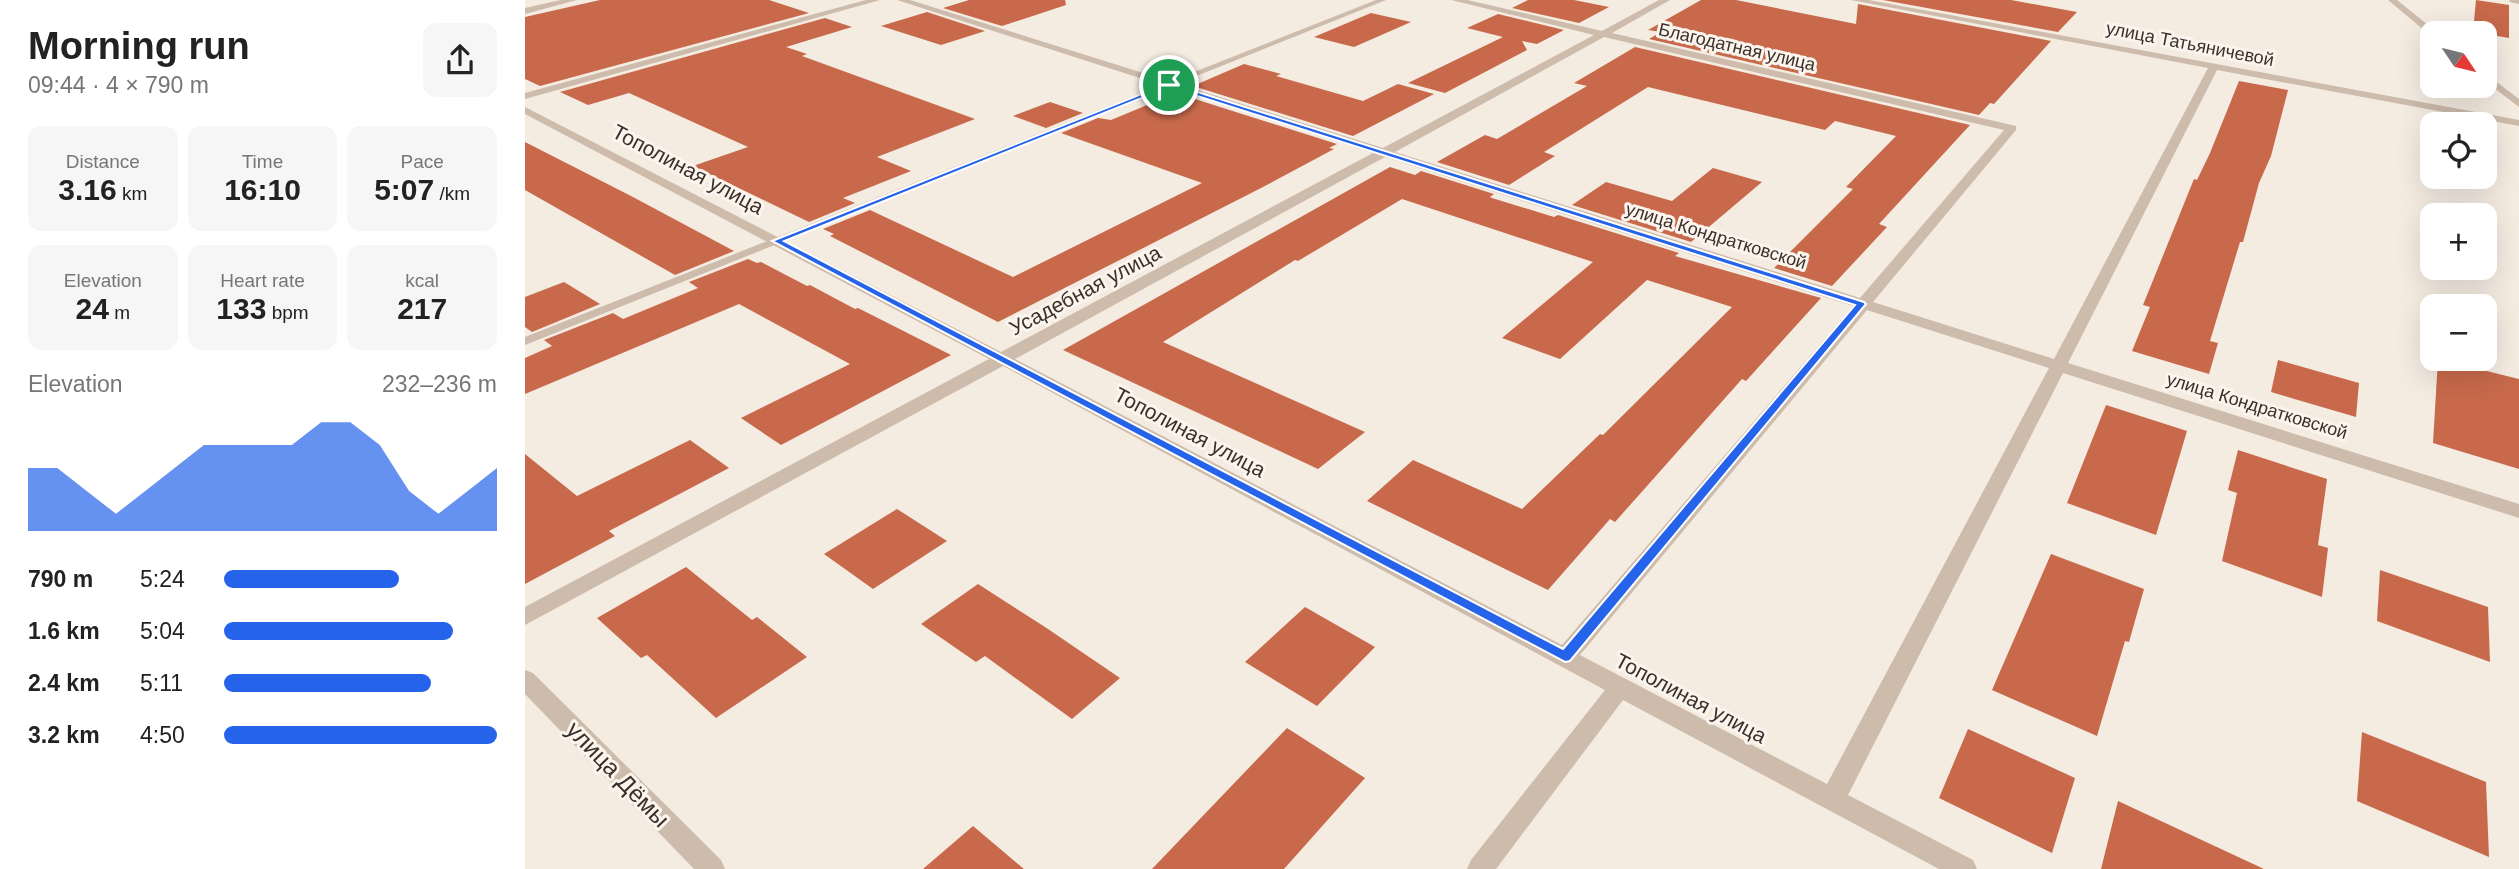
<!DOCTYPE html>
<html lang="en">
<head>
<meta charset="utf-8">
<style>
	:root { --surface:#fff; --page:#f6f6f6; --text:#222; --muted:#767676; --accent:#2563eb }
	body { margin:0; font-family:Arial,sans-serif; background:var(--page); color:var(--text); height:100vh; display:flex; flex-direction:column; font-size:26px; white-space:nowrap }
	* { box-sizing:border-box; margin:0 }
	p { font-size:23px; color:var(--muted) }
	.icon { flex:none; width:38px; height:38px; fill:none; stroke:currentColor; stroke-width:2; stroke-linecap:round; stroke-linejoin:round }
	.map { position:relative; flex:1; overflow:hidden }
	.panel { display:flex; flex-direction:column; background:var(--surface); width:525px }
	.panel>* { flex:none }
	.needle { width:46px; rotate:125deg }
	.tools { position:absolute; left:1895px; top:21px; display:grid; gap:14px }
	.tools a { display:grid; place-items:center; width:77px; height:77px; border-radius:14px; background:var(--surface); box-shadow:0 7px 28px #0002; font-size:35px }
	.pin { position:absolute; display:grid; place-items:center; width:60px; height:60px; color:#fff; margin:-30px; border:4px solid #fff; border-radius:50%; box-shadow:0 2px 7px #0007 }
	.round { display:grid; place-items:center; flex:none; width:74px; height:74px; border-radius:14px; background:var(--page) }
	.head { display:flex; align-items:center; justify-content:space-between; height:119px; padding:0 28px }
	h1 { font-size:38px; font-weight:800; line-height:52px }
	.metrics { display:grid; grid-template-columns:repeat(3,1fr); gap:10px; height:119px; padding:7px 28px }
	.metrics div { display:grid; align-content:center; border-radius:14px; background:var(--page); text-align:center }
	.metrics b { font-size:30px; font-weight:800 }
	.metrics small { font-size:19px; font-weight:400 }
	.metrics p { font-size:19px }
	.chart { height:196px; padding:14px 28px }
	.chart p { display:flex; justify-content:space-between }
	.chart svg { width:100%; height:126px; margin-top:7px; fill:var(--accent); opacity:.7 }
	ul { padding:0 28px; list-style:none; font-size:23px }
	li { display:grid; grid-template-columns:112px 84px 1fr; align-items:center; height:52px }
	li i { height:18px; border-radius:9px; background:var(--accent) }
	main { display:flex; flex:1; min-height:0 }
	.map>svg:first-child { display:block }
	.building { fill:#c8694b }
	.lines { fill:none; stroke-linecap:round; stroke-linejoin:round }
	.lane { fill:#cdbbac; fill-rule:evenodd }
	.street { fill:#cdbbac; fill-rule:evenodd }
	.route { fill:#2563eb; stroke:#fff; stroke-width:2; fill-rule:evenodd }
	.labels { text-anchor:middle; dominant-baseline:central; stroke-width:6; stroke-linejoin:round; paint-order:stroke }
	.far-street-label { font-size:18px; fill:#3b302b; stroke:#fbf5ee }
	.street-label { font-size:21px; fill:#3b302b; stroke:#fbf5ee }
	.near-street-label { font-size:24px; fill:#3b302b; stroke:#fbf5ee }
</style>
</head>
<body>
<main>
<section class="panel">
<div class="head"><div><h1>Morning run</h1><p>09:44 · 4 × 790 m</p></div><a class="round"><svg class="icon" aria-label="share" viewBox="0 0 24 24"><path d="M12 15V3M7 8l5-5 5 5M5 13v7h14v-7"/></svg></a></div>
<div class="metrics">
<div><p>Distance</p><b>3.16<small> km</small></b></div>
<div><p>Time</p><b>16:10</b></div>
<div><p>Pace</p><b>5:07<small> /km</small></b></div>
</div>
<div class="metrics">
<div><p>Elevation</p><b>24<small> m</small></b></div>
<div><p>Heart rate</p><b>133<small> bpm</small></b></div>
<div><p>kcal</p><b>217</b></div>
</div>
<div class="chart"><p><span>Elevation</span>232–236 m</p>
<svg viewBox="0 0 160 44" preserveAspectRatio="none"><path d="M0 44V22L10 22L20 30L30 38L40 30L50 22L60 14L70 14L80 14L90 14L100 6L110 6L120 14L130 30L140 38L150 30L160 22V44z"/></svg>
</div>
<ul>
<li><b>790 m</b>5:24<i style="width:64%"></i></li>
<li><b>1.6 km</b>5:04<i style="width:84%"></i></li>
<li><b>2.4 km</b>5:11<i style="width:76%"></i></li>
<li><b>3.2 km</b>4:50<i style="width:100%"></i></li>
</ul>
</section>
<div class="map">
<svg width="1994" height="869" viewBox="0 0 1994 869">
	<rect width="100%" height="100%" fill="#f4ebe1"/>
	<g class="building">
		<path d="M75,0H244L284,13L15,86L0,79V17Z"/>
		<path d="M444,0H540L541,5L477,26L418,8Z"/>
		<path d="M1003,0H1049L1084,7L1054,23L987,8Z"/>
		<path d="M1176,0H1211L1331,24L1333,4L1526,41L1469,104L1465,103L1454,115L1124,39L1136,32L1123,30Z"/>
		<path d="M1358,0H1486L1552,12L1533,32Z"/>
		<path d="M1951,0L1984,5V38L1948,32Z"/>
		<path d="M402,12L460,31L416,45L356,26Z"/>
		<path d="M846,13L886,22L829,47L789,37Z"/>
		<path d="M973,14L1039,30L1012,44L997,41L1002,50L920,93L883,83L978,37L942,28Z"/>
		<path d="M300,18L327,27L261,47L282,54L277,56L450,119L352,157L386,171L318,198L330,203L284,222L168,166L223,147L104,93L63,105L35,92Z"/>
		<path d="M1110,47L1445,125L1354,224L1362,227L1307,286L1249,268L1328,189L1321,187L1371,136L1310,121L1300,130L1123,87L1019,152L1030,156L984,185L912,162L960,135L972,139L1062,86L1049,83Z"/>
		<path d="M719,64L756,74L751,76L838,101L873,84L909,94L828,136L668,86Z"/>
		<path d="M1714,81L1763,90L1746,156L1734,183L1718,242H1715L1685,341L1693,343L1684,374L1607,351L1625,307L1618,305L1669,179L1672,180L1685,153Z"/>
		<path d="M651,93L812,144L804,148L809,149L738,187L473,322L305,236L309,234L298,229L345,210L488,277L677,183L536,133L573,118L586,120Z"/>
		<path d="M525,102L558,113L521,128L488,116Z"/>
		<path d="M0,142L106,196L209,251L150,275L0,190Z"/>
		<path d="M865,167L890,175L896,171L969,194L965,197L967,198L1029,217L1033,215L1154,253L1150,256L1296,298L1221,381L1217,379L1090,522L1085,519L1023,590L842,501L888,460L997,509L1075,434L1078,435L1207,307L1122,280L1035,359L977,338L1068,262L877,199L773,261L770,260L638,342L840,432L793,469L538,350Z"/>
		<path d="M1188,168L1237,182L1166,242L1047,205L1081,182L1147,201Z"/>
		<path d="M223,259L232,263L236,262L282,286L285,285L330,309L333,308L426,355L256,445L216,418L325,364L214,304L0,394V358L27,346L19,340L88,313L98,319L173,288L164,282Z"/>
		<path d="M39,282L75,304L7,332L0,327V297Z"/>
		<path d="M1913,359L1994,379V469L1908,443Z"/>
		<path d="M1753,360L1834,383L1831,417L1746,392Z"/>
		<path d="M1581,405L1662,431L1631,535L1542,503Z"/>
		<path d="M165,440L204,468L84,531L90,536L0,584V454L52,496Z"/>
		<path d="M1713,450L1802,479L1793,545L1803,548L1797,597L1697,561L1712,493L1703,490Z"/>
		<path d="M372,509L422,541L348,589L299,554Z"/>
		<path d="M1526,554L1619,589L1604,642L1600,641L1572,736L1467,690Z"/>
		<path d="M161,567L227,620L232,617L282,657L191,718L122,655L116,658L72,618Z"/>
		<path d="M1855,570L1963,607L1965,662L1852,621Z"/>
		<path d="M453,584L520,627L595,678L547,719L460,656L451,662L396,624Z"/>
		<path d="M780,607L850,647L792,706L720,662Z"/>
		<path d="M762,728L840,778L759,869H627Z"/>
		<path d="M1443,729L1550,778L1527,853L1414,798Z"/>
		<path d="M1837,732L1961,782L1964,857L1832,801Z"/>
		<path d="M1593,801L1739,869H1576Z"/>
		<path d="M448,826L499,869H398Z"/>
	</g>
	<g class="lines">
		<path class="lane" d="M851,0H861L0,345V337Z"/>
		<g class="street">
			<path d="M36,0H52L0,14V8Z"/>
			<path d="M341,0H355L0,99V93Z"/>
			<path d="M372,0H385L858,148L1069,35L926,0H942L1077,31L1134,0H1145L1087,33L1491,126V130L1348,302L1529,359L1683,68L1326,0H1344L1994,120V126L1692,70L1543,363L1994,504V518L1538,373L1323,795L1448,860L1452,869H1414L1098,700L971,869H942L946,860L1080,690L478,366L0,625V607L464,359L0,114V107L476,352L848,153ZM1079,37L1479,130L1335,298L870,152ZM860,157L1328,306L1037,645L490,359ZM1342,310L1524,368L1302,784L1055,655Z"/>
			<path d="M1863,0H1872L1913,33L1905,35Z"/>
			<path d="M1984,0H1994V4L1985,2Z"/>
			<path d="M1960,73L1994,99V107L1960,81Z"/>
			<path d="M0,670L8,673L196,860L200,869H169L0,694Z"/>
		</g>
	</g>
	<path class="route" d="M644,83L1339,302L1341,304L1045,661L1040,662L247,241ZM644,87L1330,305L1038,649L259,241Z"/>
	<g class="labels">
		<g class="far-street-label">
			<text transform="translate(1665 44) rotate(11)">улица Татьяничевой</text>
			<text transform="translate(1212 47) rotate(13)">Благодатная улица</text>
			<text transform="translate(1191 236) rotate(17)">улица Кондратковской</text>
			<text transform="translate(1732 406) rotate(17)">улица Кондратковской</text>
		</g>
		<g class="street-label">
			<text transform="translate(163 169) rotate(28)">Тополиная улица</text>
			<text transform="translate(560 290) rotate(-28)">Усадебная улица</text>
			<text transform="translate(665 432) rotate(28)">Тополиная улица</text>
			<text transform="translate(1166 698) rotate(28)">Тополиная улица</text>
		</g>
		<g class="near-street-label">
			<text transform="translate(93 774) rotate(46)">улица Дёмы</text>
		</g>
	</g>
</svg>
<div class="tools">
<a><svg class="needle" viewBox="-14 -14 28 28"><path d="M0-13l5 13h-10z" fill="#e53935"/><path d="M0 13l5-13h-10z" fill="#767676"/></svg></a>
<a><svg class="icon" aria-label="locate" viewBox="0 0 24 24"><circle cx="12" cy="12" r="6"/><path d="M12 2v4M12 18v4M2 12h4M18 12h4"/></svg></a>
<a>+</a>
<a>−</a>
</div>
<div class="pin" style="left:644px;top:85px;background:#1e9e55"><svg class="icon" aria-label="arrive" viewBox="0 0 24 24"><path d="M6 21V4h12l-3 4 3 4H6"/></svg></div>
</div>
</main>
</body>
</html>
